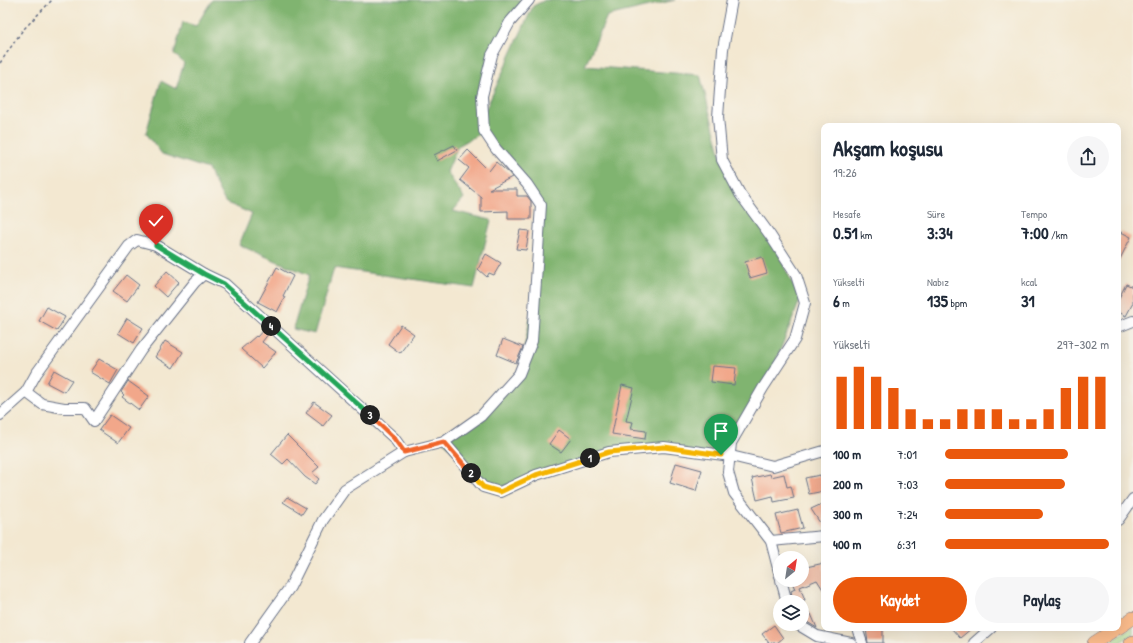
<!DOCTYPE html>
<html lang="tr">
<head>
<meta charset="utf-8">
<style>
	:root { --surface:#fff; --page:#f6f6f7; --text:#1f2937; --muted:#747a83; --accent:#ea580c }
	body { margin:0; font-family:"Patrick Hand",sans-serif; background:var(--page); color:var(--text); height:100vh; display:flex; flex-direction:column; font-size:15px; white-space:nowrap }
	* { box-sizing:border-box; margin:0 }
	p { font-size:13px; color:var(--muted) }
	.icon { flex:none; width:22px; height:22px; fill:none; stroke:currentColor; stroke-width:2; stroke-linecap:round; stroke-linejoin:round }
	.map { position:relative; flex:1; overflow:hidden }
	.sheet { position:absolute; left:821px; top:123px; width:300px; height:508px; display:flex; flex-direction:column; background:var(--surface); border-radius:8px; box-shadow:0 4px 16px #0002 }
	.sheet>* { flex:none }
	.needle { width:26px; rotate:30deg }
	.tools { position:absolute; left:773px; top:551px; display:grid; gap:8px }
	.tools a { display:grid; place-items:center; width:36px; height:36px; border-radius:50%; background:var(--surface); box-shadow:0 4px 16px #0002; font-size:20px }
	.pin { position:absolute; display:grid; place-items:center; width:34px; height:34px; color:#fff; margin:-41px -17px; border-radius:50% 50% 50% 0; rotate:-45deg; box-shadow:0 0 4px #0007 }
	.pin .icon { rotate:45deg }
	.km { position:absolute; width:20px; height:20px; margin:-10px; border-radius:50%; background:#222; color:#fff; font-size:11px; line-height:20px; text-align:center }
	.round { display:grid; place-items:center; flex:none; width:42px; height:42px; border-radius:21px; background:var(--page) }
	.head { display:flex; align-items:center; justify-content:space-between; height:68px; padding:0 12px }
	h1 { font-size:22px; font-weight:700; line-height:30px }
	.metrics { display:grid; grid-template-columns:repeat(3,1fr); gap:6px; height:68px; padding:4px 12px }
	.metrics div { display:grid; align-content:center }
	.metrics b { font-size:17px; font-weight:700 }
	.metrics small { font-size:11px; font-weight:400 }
	.metrics p { font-size:11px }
	.chart { height:112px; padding:8px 12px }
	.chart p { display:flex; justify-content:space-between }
	.chart svg { width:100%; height:72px; margin-top:4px; stroke:var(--accent); stroke-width:6 }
	.cta { display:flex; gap:8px; margin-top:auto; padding:8px 12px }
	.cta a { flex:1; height:46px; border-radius:24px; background:var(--accent); color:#fff; font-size:16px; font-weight:700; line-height:46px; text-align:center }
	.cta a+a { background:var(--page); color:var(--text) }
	ul { padding:0 12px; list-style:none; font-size:13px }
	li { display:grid; grid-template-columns:64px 48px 1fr; align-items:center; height:30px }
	li i { height:10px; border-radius:5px; background:var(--accent) }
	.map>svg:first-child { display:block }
	.green { fill:#a1d281; stroke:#5e8070 }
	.forest { fill:#80b46f; stroke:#4e7266 }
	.building { fill:#f2a78a }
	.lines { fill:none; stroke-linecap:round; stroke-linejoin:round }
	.minor-casing { stroke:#677086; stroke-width:12 }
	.major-casing { stroke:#677086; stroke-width:14 }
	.path { stroke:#677086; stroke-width:1.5; stroke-dasharray:3 3; stroke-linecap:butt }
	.minor { stroke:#fff; stroke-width:10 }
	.major { stroke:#fabb8b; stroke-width:13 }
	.split-1-casing { stroke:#fff; stroke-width:8 }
	.split-2-casing { stroke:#fff; stroke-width:8 }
	.split-3-casing { stroke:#fff; stroke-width:8 }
	.split-4-casing { stroke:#fff; stroke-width:8 }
	.split-5-casing { stroke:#fff; stroke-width:8 }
	.split-1 { stroke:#f5b400; stroke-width:5 }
	.split-2 { stroke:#f5b400; stroke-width:5 }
	.split-3 { stroke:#f0652b; stroke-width:5 }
	.split-4 { stroke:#22a559; stroke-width:5 }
	.split-5 { stroke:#22a559; stroke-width:5 }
</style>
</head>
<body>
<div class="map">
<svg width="1133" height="643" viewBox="0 0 1133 643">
	<rect width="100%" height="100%" fill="#f7f3e8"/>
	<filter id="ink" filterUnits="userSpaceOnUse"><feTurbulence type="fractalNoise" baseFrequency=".025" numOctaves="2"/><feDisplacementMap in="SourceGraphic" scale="8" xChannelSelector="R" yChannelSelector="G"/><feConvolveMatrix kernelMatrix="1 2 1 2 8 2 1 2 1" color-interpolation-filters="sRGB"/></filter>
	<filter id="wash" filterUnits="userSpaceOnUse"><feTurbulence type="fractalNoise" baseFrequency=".012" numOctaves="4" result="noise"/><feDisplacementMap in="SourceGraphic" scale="16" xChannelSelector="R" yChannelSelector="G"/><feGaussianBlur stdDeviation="0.9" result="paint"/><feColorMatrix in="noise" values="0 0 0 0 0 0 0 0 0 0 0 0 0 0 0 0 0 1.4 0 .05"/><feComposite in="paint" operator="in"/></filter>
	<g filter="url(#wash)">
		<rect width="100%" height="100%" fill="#f3e8d1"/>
		<path class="green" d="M1133,626V634L1119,643H1107Z"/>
		<path class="forest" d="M212,0H529L492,55L483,115L533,6L545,0H675L607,16L585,66L700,75L722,160L770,235L800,300L768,381L721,455L609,452L492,490L444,442L490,406L519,374L537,283L541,205L484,131L458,146L447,172L464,198L453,211L491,220L474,288L334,268L315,334L293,329L309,275L239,245L252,214L225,202L208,169L162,154L146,133L161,81L176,89L184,63L174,54L183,22L196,26Z"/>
		<g id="blocks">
			<g class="building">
				<path d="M454,145L457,150L437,161L434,155Z"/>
				<path d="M468,150L489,171L496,162L509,173L512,177L489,189H517V196H527L531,201V219H508V211L481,212V197L460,180L469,168L459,160Z"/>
				<path d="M520,230L529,231L526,250L516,249Z"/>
				<path d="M1121,232L1131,237L1118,263V239Z"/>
				<path d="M486,254L501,263L494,275L489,273L487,277L478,269Z"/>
				<path d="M762,257L767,273L750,278L745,262Z"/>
				<path d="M277,267L293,276L283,296L285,297L277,312L258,302Z"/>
				<path d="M167,271L179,282L166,297L154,286Z"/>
				<path d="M126,275L139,285L127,301L113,291Z"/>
				<path d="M1126,284L1133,287V303L1126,316L1118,312V300Z"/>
				<path d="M47,307L65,317L57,331L39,321Z"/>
				<path d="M127,318L143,328L134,343L118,333Z"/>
				<path d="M401,325L414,334L400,353L388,344Z"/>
				<path d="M264,329L269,333L262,342L276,352L262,368L241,349L256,336L257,337Z"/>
				<path d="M503,339L523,347L516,363L497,355Z"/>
				<path d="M165,341L183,352L173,368L155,357Z"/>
				<path d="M99,359L118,370L110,384L90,372Z"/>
				<path d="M713,366L736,368L734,385L711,382Z"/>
				<path d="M54,370L72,380L64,392L47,383Z"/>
				<path d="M128,381L149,396L139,410L122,397L124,395L121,392Z"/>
				<path d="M622,385L634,388L626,421L633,422L631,429L646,431L645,439L612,434Z"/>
				<path d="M314,402L332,415L323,426L306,413Z"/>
				<path d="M110,415L129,428L118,443L99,430Z"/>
				<path d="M559,430L571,439L561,452L549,444Z"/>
				<path d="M287,435L319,467L312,473L319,479L315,484L305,477L288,459L283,464L271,454Z"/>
				<path d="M676,463L702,470L696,491L670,483Z"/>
				<path d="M770,474L771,477L784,474L787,487L791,486L794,498L774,502L773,496L757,500L752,478Z"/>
				<path d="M820,475L824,491L809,494L805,478Z"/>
				<path d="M287,497L306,508L302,514L283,502Z"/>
				<path d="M824,503V529L811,509Z"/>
				<path d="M798,510L803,528L781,533L776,515Z"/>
				<path d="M824,563V591L817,580L800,587L805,600L793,602L791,591L795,589L791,580H802V568Z"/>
				<path d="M802,609L811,614L817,628L802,619Z"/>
				<path d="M774,625L783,638L777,643H769L762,634Z"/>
				<path d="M866,628H883V643H868Z"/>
				<path d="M951,628H972L960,638Z"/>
			</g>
		</g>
	</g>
	<g filter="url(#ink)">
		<use href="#blocks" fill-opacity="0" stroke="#677086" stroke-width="1"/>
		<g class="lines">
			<g class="minor-casing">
				<g id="minor">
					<path d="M732,0L723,49L718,117L722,160L740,194L770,235L796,275L805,303L795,339L763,388L731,443L728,472L734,493L771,541L780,576"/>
					<path d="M1118,327L1133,321"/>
					<path d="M26,392L42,404L64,408H85L94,421L141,350L195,282L204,274L225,284L394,438L404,452"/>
					<path d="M0,415L26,392L36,374L129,246L137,240L156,245L204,274"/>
					<path d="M444,442L483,487L500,492L536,475L609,452L664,447L731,456L773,466L824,451"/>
					<path d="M1118,520L1133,499"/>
					<path d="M771,541L824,536"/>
					<path d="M781,580L787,602"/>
					<path d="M797,624L817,636L851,643"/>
					<path d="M857,628L862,643"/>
					<path d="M250,643L290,587L323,520L345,489L404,452L444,442L481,416L519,374L532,341L541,205L527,184L496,149L484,131L482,96L492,55L510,22L529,0"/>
					<path d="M974,643L991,628"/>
				</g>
			</g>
			<g class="major-casing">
				<g id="major">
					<path d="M1118,628L1133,618"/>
					<path d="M1094,643L1117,628"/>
					<path d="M1131,643L1133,642"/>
				</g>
			</g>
			<path class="path" d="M0,63L22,31L52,0"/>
			<use href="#minor" class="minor"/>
			<use href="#major" class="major"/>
		</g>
	</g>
	<g class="lines" filter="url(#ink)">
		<g class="split-1-casing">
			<path id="split-1" d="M590,458L609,452L664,447L721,455"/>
		</g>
		<g class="split-2-casing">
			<path id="split-2" d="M471,473L483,487L500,492L536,475L590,458"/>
		</g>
		<g class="split-3-casing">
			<path id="split-3" d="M370,415L394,438L404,452L444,442L471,473"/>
		</g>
		<g class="split-4-casing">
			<path id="split-4" d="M271,326L370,415"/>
		</g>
		<g class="split-5-casing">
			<path id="split-5" d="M156,245L204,274L224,284L271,326"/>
		</g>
		<use href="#split-1" class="split-1"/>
		<use href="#split-2" class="split-2"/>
		<use href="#split-3" class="split-3"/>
		<use href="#split-4" class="split-4"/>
		<use href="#split-5" class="split-5"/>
	</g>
</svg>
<div class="tools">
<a><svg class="needle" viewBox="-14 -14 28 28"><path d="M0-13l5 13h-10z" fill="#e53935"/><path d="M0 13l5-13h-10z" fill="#747a83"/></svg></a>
<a><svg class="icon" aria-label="layers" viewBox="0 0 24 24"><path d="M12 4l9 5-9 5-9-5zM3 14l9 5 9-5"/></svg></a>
</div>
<div class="pin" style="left:721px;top:455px;background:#1e9e55"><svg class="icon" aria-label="arrive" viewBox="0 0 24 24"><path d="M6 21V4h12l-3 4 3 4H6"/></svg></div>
<div class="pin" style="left:156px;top:245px;background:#d93025"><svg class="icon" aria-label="check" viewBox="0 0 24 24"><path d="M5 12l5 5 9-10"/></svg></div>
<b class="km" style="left:590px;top:458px">1</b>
<b class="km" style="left:471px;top:473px">2</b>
<b class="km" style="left:370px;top:415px">3</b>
<b class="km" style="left:271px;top:326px">4</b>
<section class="sheet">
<div class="head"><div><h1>Akşam koşusu</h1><p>19:26</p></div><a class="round"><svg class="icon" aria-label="share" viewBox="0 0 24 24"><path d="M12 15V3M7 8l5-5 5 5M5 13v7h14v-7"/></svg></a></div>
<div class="metrics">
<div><p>Mesafe</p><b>0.51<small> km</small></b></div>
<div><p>Süre</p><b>3:34</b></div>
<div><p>Tempo</p><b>7:00<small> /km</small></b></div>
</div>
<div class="metrics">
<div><p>Yükselti</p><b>6<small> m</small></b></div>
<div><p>Nabız</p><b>135<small> bpm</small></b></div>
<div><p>kcal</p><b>31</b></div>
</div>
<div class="chart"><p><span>Yükselti</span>297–302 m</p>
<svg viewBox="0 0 160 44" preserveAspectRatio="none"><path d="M5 44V12M15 44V6M25 44V12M35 44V19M45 44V32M55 44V38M65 44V38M75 44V32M85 44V32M95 44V32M105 44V38M115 44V38M125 44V32M135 44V19M145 44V12M155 44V12"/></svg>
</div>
<ul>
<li><b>100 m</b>7:01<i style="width:75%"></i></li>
<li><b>200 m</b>7:03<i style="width:73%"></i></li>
<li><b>300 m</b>7:24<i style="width:60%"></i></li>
<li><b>400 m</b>6:31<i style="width:100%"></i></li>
</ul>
<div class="cta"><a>Kaydet</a><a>Paylaş</a></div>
</section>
</div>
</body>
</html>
